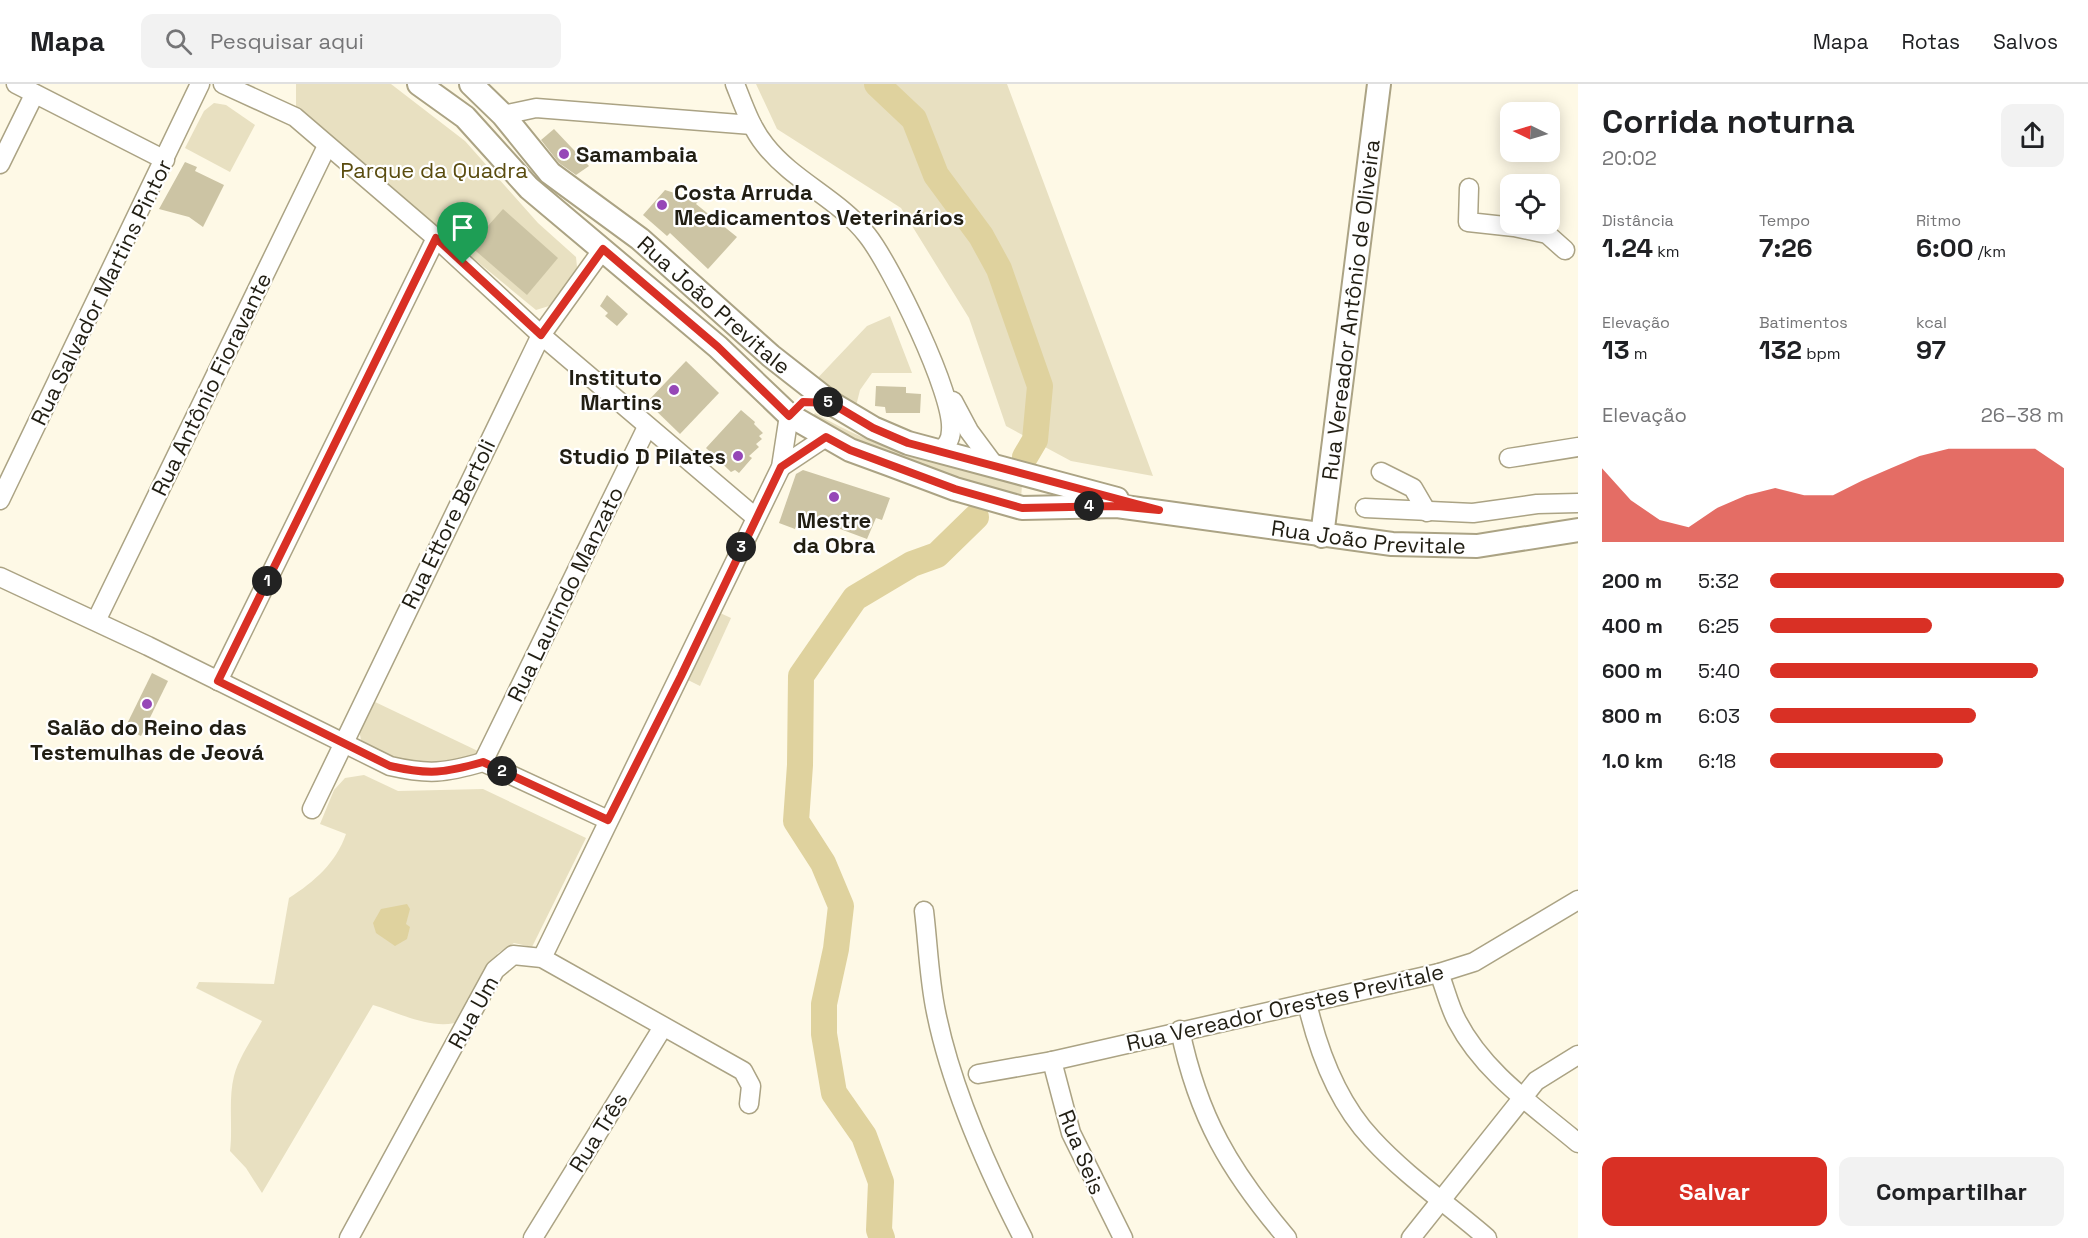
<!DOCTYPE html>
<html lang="pt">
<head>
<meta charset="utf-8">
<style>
	:root { --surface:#fff; --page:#f2f2f2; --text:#202124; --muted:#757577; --line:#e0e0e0; --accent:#d93025 }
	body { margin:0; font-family:"Space Grotesk",sans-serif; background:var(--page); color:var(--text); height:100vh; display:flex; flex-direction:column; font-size:22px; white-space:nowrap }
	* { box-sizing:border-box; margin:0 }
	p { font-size:20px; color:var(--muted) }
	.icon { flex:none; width:33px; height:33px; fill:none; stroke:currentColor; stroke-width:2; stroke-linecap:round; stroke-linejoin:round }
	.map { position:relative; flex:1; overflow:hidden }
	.side { display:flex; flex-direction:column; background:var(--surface); width:510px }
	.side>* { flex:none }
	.needle { width:39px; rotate:275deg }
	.controls { position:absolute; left:1500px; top:18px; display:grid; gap:12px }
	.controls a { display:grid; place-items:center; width:60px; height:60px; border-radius:12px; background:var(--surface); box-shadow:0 3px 15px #0003; font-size:30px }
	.pin { position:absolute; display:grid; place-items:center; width:51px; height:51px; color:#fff; margin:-62px -26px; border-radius:50% 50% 50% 0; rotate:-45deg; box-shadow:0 0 6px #0007 }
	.pin .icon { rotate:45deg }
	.km { position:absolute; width:30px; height:30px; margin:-15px; border-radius:50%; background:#222; color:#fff; font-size:16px; line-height:30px; text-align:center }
	.round { display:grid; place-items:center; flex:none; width:63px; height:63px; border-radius:12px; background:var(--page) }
	.overview { display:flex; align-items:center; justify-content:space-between; height:102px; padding:0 24px }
	h1 { font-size:33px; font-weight:700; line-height:45px }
	.stats { display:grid; grid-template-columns:repeat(3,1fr); gap:9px; height:102px; padding:6px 24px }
	.stats div { display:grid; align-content:center }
	.stats b { font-size:26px; font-weight:700 }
	.stats small { font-size:16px; font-weight:400 }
	.stats p { font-size:16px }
	.chart { height:168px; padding:12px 24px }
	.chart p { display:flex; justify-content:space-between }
	.chart svg { width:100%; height:108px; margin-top:6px; fill:var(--accent); opacity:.7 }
	.primary-button { display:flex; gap:12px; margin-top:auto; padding:12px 24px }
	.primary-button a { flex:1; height:69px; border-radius:12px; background:var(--accent); color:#fff; font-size:24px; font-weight:700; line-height:69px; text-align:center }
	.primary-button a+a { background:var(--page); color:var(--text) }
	ul { padding:0 24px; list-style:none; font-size:20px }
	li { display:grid; grid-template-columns:96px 72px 1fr; align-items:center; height:45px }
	li i { height:15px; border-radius:8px; background:var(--accent) }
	header { display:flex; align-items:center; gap:36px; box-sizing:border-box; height:84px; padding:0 30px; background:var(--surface); border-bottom:2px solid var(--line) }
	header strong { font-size:28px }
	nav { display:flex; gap:33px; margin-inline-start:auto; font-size:21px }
	.search { width:420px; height:54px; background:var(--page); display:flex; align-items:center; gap:15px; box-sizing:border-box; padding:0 21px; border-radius:12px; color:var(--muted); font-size:22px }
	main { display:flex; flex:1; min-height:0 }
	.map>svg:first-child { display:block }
	.green { fill:#e8e0c1 }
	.water { fill:#dfd29e }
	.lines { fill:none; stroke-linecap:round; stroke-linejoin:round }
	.river { stroke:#dfd29e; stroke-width:26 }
	.building { fill:#ccc4a4 }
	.minor-casing { stroke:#aba384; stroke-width:21 }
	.major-casing { stroke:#aba384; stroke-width:26 }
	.minor { stroke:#fff; stroke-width:18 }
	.major { stroke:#fff; stroke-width:22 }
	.route-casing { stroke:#fff; stroke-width:12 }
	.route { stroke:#d93025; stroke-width:8 }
	.poi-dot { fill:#9647b7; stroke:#fff; stroke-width:2 }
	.labels { text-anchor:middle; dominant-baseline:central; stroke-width:4.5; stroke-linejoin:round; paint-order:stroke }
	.poi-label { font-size:22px; font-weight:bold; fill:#211e13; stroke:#fff; text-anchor:start }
	.park-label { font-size:22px; fill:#5a4c0f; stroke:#fff }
	.street-label { font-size:22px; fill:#211e13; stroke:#fff }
</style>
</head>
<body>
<header>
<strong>Mapa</strong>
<div class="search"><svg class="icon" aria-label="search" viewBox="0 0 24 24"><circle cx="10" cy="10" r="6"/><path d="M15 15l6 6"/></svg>Pesquisar aqui</div>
<nav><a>Mapa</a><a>Rotas</a><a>Salvos</a></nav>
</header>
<main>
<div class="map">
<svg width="1578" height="1154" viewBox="0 0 1578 1154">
	<rect width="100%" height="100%" fill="#fef9e6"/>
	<g class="green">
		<path d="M296,0H391L465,57L538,139L576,173L577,183L573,197L549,222L536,226L296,28Z"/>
		<path d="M756,0H1007L1153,392L1071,377L1006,342L969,234L901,124L777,45Z"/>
		<path d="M214,19L226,21L255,41L230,88L185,64L204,27Z"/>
		<path d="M890,232L912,289H872L860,306L855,326L812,300L867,242Z"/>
		<path d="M815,329C879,367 950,384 1022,401L1021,415L912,382L809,337Z"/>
		<path d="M718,528L731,534L700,602L688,596Z"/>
		<path d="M373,617L480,668C457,700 387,674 361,656L359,645Z"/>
		<path d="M364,691L398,707L483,705L586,754L532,863L514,859L498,869L463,936C437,949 400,929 373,921L262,1109L246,1084L230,1067C233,1043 228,1016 234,992C239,973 253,954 262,937L196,904L199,898L274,900L289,814C314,798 336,779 346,750L320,740L334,706L345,694Z"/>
	</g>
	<path class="water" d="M407,820L410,825L406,840L410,843L407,855L395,862L376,849L373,839L381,825Z"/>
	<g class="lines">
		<g class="river">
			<path d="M877,0L914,35L936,91L981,152L999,185L1040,302L1035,356L1025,373"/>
			<path d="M882,1154L879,1146L881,1098L864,1052L834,1009L824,950V920L836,865L841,822L823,779L796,737L800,681L801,592L855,514L912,480L937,471L976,433"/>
		</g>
	</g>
	<g class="building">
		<path d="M554,45L589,82L576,91L559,79L541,56Z"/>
		<path d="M185,78L197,83L195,87L224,101L203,143L189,133L159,125Z"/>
		<path d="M690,105L701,114L696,120L737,153L708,185L670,149L667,152L643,131L665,106L684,112Z"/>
		<path d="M503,125L558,174L527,211L470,162Z"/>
		<path d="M607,211L628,230L617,242L605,232L608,229L600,222Z"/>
		<path d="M686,277L719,309L680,350L647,318Z"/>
		<path d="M876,302L906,303V309L921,310L920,329H886L885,323L875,322Z"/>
		<path d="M741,326L755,338L754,340L763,349L759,352L762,355L756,360L759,363L749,372L752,374L739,389L735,386L731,388L706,364Z"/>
		<path d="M803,386L890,414L882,436L876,434L867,455L800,430L795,445L779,439L796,390Z"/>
		<path d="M152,589L168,597L141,652L125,644Z"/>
	</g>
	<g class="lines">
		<g class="minor-casing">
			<g id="minor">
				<path d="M16,0L165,76"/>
				<path d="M223,0L295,33L436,154L541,251L755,433"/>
				<path d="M735,0C743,20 751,44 765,61C793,97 839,115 867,151C891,181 954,310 951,346C951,355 946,364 937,368"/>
				<path d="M503,31L536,24L752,41"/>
				<path d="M0,80L34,11"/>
				<path d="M1469,104L1468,138L1514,143L1547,150L1565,166"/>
				<path d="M953,317L969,347L995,382"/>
				<path d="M1509,374L1578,363"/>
				<path d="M781,383L826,353"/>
				<path d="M1381,388L1413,404L1427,428"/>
				<path d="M0,416L200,0"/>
				<path d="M1365,424L1473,429L1537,420L1578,419"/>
				<path d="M0,493L148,562L390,682C429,691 445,689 483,678L608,736"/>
				<path d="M96,537L327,62"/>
				<path d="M218,597L436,154"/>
				<path d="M483,678L647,343"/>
				<path d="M312,725L541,251L603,165"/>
				<path d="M924,827C928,860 929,895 936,928C951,1003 988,1086 1023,1154"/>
				<path d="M542,874L781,383L789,331"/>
				<path d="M1439,889C1445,904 1449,922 1457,937C1484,989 1534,1022 1578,1059"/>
				<path d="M1307,919C1318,966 1338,1019 1372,1055C1406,1092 1449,1121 1487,1154"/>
				<path d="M1180,946C1198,1033 1230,1087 1287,1154"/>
				<path d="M1052,977L1071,1049L1123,1154"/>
				<path d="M978,990L1052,977L1439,889L1474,878L1578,816"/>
				<path d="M349,1154L495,886L513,871L542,874L743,987L751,1002L749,1020"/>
				<path d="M533,1154L663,943"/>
				<path d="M1411,1154L1536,997L1578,971"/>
			</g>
		</g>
		<g class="major-casing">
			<g id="major">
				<path id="s1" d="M419,0L465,33L529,104L718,263L789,331L850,366L891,381L955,405L1022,424L1117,422L1392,460L1477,462L1578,446"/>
				<path id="s2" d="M471,0L503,31L550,89L640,155L771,272L831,319L873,344L908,359L1117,415"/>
				<path id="s3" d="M1322,452L1379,0"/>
			</g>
		</g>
		<use href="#minor" class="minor"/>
		<use href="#major" class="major"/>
	</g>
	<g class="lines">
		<g class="route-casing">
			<path id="route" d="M436,154L541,251L603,165L718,263L789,332L803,318L831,319L873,344L908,359L1159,426L1117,422L1022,424L955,405L850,366L826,353L781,383L681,592L608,736L483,678C445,689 429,691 390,682L218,597Z"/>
		</g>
		<use href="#route" class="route"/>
	</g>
	<g class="poi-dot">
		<circle cx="564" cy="70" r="6"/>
		<circle cx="662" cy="121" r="6"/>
		<circle cx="674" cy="306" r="6"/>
		<circle cx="738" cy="372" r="6"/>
		<circle cx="834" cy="413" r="6"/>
		<circle cx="147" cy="620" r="6"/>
	</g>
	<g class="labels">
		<g class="poi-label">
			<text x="576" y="70">Samambaia</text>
			<text x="674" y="108">Costa Arruda<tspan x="674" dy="25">Medicamentos Veterinários</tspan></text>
			<text x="662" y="293" text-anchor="end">Instituto<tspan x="662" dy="25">Martins</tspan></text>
			<text x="726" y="372" text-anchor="end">Studio D Pilates</text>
			<text x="834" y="436" text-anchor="middle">Mestre<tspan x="834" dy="25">da Obra</tspan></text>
			<text x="147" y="643" text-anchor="middle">Salão do Reino das<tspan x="147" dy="25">Testemulhas de Jeová</tspan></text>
		</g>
		<g class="park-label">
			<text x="434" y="86">Parque da Quadra</text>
		</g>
		<g class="street-label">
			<text transform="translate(101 208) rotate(-64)">Rua Salvador Martins Pintor</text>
			<text stroke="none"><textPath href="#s2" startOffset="330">Rua João Previtale</textPath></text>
			<text stroke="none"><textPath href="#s3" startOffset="228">Rua Vereador Antônio de Oliveira</textPath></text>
			<text transform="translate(211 300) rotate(-64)">Rua Antônio Fioravante</text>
			<text transform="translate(448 440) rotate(-64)">Rua Ettore Bertoli</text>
			<text stroke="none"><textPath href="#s1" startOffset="1098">Rua João Previtale</textPath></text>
			<text transform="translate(565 510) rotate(-64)">Rua Laurindo Manzato</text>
			<text transform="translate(1285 923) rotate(-13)">Rua Vereador Orestes Previtale</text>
			<text transform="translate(473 928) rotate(-61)">Rua Um</text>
			<text transform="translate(598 1048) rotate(-58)">Rua Três</text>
			<text transform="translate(1082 1068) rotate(68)">Rua Seis</text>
		</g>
	</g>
</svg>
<div class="controls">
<a><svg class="needle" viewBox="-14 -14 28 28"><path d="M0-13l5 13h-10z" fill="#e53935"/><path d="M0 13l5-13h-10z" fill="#757577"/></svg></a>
<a><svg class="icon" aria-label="locate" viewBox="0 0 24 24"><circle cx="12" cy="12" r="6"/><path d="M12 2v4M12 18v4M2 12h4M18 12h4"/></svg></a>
</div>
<div class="pin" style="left:463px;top:180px;background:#1e9e55"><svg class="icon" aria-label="arrive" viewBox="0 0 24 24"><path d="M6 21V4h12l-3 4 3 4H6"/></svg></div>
<b class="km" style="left:267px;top:497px">1</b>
<b class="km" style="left:502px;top:687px">2</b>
<b class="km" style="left:741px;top:463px">3</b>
<b class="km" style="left:1089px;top:422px">4</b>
<b class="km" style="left:828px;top:318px">5</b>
</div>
<section class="side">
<div class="overview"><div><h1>Corrida noturna</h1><p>20:02</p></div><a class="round"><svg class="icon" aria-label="share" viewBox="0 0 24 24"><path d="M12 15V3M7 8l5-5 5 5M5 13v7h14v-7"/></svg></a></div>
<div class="stats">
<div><p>Distância</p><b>1.24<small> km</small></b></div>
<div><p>Tempo</p><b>7:26</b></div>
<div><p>Ritmo</p><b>6:00<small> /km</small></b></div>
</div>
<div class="stats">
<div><p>Elevação</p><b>13<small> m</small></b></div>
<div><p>Batimentos</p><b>132<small> bpm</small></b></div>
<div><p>kcal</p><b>97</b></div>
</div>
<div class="chart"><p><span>Elevação</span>26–38 m</p>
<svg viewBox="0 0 160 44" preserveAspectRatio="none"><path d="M0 44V14L10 27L20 35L30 38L40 30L50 25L60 22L70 25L80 25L90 19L100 14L110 9L120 6L130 6L140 6L150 6L160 14V44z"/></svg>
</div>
<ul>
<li><b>200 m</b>5:32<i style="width:100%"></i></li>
<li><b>400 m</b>6:25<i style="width:55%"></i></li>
<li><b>600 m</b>5:40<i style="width:91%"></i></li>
<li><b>800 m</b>6:03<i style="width:70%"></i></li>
<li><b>1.0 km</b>6:18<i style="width:59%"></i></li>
</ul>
<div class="primary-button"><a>Salvar</a><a>Compartilhar</a></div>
</section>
</main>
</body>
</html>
